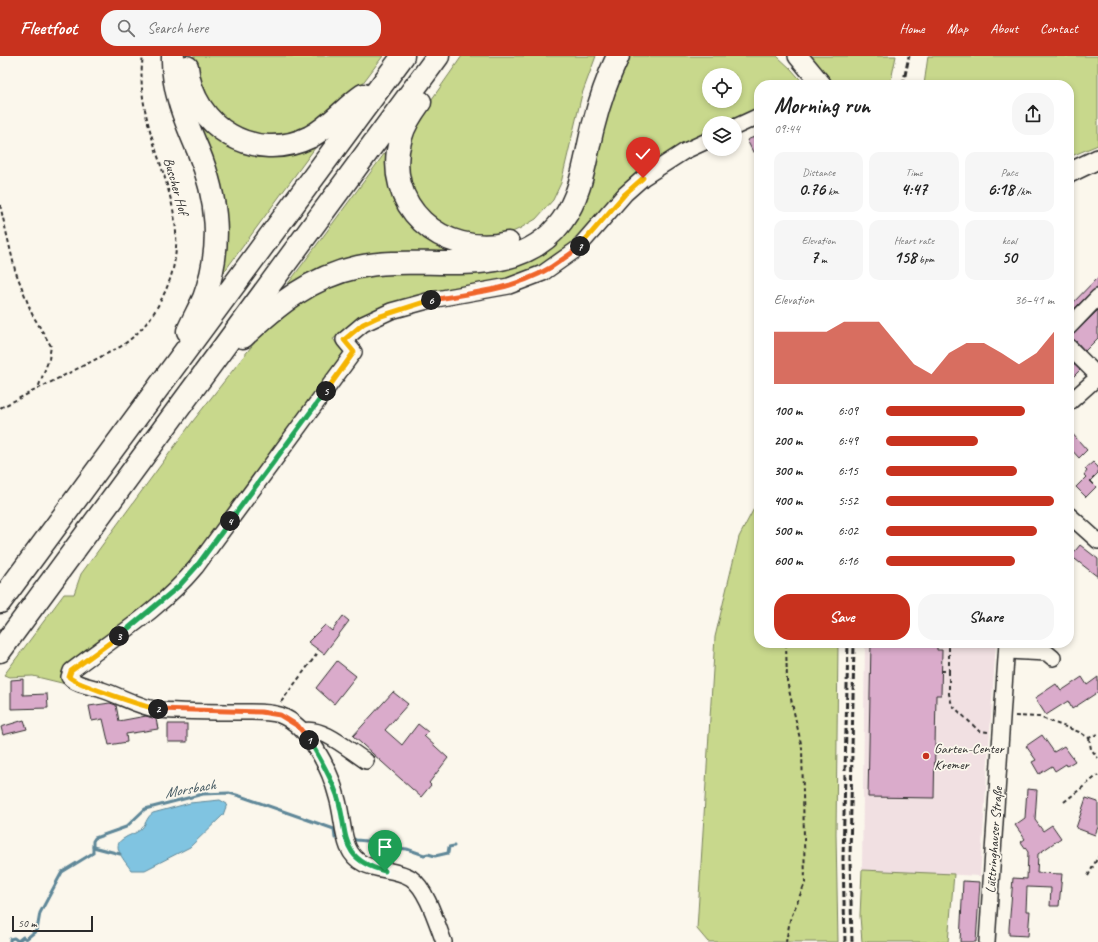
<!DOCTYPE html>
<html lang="en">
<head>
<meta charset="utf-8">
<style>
	:root { --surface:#fff; --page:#f6f6f6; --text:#222; --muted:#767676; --accent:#c8321e }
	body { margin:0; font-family:Caveat,sans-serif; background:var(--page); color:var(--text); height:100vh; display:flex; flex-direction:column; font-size:15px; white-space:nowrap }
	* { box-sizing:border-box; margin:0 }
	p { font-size:13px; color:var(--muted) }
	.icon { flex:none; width:22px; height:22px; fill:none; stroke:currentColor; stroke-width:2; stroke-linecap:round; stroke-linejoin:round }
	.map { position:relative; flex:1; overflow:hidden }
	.side { position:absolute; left:754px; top:24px; width:320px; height:568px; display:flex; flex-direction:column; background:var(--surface); border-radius:16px; box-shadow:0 2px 6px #0003 }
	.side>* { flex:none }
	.fabs { position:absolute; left:702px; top:12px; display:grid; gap:8px }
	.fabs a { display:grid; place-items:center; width:40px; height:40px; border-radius:50%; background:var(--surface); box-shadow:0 2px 6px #0003; font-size:20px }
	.scale { position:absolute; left:12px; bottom:10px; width:81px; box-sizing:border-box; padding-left:4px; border:2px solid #2b2b2b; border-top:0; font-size:11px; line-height:14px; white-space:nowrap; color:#2b2b2b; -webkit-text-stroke:3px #fbf7ec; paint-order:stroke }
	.pin { position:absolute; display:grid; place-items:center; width:34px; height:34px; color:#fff; margin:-41px -17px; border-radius:50% 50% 50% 0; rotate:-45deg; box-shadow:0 0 4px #0007 }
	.pin .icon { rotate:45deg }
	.km { position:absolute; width:20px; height:20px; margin:-10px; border-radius:50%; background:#222; color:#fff; font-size:11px; line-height:20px; text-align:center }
	.round { display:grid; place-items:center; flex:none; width:42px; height:42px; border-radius:16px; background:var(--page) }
	.headline { display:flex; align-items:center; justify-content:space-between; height:68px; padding:0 20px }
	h1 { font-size:22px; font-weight:700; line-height:30px }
	.metrics { display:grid; grid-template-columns:repeat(3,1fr); gap:6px; height:68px; padding:4px 20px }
	.metrics div { display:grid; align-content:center; border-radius:10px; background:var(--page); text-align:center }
	.metrics b { font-size:17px; font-weight:700 }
	.metrics small { font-size:11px; font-weight:400 }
	.metrics p { font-size:11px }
	.chart { height:112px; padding:8px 20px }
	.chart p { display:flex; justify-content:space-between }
	.chart svg { width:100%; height:72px; margin-top:4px; fill:var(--accent); opacity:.7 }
	.cta { display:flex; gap:8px; margin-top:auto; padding:8px 20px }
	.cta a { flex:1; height:46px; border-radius:16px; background:var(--accent); color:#fff; font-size:16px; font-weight:700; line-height:46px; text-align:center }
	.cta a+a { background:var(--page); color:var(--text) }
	ul { padding:0 20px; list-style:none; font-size:13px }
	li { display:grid; grid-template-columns:64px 48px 1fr; align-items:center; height:30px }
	li i { height:10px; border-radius:5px; background:var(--accent) }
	header { display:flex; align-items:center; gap:24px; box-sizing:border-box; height:56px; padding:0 20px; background:var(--accent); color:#fff }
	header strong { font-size:19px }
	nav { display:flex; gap:22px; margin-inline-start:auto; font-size:14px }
	.search { width:280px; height:36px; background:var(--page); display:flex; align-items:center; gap:10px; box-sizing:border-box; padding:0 14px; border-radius:16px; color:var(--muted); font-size:15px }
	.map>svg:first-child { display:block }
	.built { fill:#f1e0e2 }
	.green { fill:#c8d88c; stroke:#7a825c; fill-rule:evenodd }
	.water { fill:#80c4e1; stroke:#5e8798 }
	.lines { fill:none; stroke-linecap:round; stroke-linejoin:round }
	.stream { stroke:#5e8798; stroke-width:3 }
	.building { fill:#daabcb; stroke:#2b2b2b }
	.minor-casing { stroke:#2b2b2b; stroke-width:18 }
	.major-casing { stroke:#2b2b2b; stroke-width:22 }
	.highway-casing { stroke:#2b2b2b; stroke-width:25 }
	.path { stroke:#2b2b2b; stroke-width:2; stroke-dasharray:4 3; stroke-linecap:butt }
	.minor { stroke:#fbf7ec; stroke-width:15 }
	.major { stroke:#fbf7ec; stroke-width:19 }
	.highway { stroke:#fbf7ec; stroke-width:22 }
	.rail { stroke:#2b2b2b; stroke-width:3; stroke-dasharray:6 3; stroke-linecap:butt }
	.split-1-casing { stroke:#fff; stroke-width:8 }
	.split-2-casing { stroke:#fff; stroke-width:8 }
	.split-3-casing { stroke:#fff; stroke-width:8 }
	.split-4-casing { stroke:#fff; stroke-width:8 }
	.split-5-casing { stroke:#fff; stroke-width:8 }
	.split-6-casing { stroke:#fff; stroke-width:8 }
	.split-7-casing { stroke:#fff; stroke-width:8 }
	.split-8-casing { stroke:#fff; stroke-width:8 }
	.split-1 { stroke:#22a559; stroke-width:5 }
	.split-2 { stroke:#f0652b; stroke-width:5 }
	.split-3 { stroke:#f5b400; stroke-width:5 }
	.split-4 { stroke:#22a559; stroke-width:5 }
	.split-5 { stroke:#22a559; stroke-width:5 }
	.split-6 { stroke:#f5b400; stroke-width:5 }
	.split-7 { stroke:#f0652b; stroke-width:5 }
	.split-8 { stroke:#f5b400; stroke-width:5 }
	.poi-dot { fill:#c8321e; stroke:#fbf7ec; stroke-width:1.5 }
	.labels { text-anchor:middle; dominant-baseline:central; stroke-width:3.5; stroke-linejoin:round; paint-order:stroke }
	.street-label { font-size:14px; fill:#2b2b2b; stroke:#fbf7ec }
	.poi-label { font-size:14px; fill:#2b2b2b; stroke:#fbf7ec; text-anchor:start }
	.water-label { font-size:15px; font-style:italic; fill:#445962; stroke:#fbf7ec }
</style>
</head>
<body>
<header>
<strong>Fleetfoot</strong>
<div class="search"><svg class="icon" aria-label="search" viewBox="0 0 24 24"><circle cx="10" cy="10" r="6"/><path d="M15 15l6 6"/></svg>Search here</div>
<nav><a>Home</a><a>Map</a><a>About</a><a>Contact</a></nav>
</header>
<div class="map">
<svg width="1098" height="886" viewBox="0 0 1098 886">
	<rect width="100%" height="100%" fill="#fbf7ec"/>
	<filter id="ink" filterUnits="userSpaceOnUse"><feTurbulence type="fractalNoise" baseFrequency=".025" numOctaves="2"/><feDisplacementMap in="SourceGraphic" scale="8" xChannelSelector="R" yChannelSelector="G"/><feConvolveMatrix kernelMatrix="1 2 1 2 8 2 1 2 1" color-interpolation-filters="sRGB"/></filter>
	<g filter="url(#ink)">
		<path class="built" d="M865,587H996L980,820L862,814Z"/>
		<g class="green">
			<path d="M182,0L232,86L326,77L213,231L207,107Z"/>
			<path d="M193,0H383L362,28L336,58L276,86L220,68L191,11Z"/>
			<path d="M462,0H596L582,38L561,127L553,144L536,163L519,173L510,177L477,182L439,169L412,136L405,103L418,63Z"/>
			<path d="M606,0H613C603,21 595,43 589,65C573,131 567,189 488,200C451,205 413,198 376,203C358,205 341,210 324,217C314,221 286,240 279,240L396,82C390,118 399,148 424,174C439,189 463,196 485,195C565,191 570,124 584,63C589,41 597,20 606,0Z"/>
			<path d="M624,0H777L791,13L805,29H759V56L735,67H709V79L698,84L577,186L542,213L347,274L333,283L338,289L342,288L347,294L187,518L66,613L74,630L33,620L9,621L4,619L64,538H74L81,518L193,365L262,277L283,254L352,219L545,190ZM709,19H735V45H709Z"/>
			<path d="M811,0H896L890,29H834Z"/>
			<path d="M928,0H1098V89L1069,101V29H924Z"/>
			<path d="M759,443V587H838L836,778L838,886H708L697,873L715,581L739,481Z"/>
			<path d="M862,814L954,818L948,886H862L860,860Z"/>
		</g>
		<path class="water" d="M220,744L227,748L223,759L190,791L145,814H131C126,806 110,790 123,783C128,779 135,778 140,774C146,770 146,761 153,757L190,747Z"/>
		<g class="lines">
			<g class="stream">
				<path d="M352,782L356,784L388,787L397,792L407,793L424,799L428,798L435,800L448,797L449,791L454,790"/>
				<path d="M93,791L120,798"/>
				<path d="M10,886V883L14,882L18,885L23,881L26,883L37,874L40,857L62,816L93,797V785L95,782L126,771L145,753L203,738L229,737L240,740L334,773L335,782L341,783"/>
			</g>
		</g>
		<g class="building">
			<path d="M759,79V94L753,96L747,84Z"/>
			<path d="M1098,221V232L1092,235L1069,258V251Z"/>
			<path d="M1098,254V282L1085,295L1075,284L1069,282V280L1075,277Z"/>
			<path d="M1069,304L1080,314L1069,325Z"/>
			<path d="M1069,374L1087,394L1079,402L1069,391Z"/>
			<path d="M1093,406L1098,411V417L1090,425L1096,431L1086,441L1076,431L1086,421L1084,419L1087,415L1085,413Z"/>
			<path d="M1080,489L1098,503V521L1071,500Z"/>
			<path d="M343,560L349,565L324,598L308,586L325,569L332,575Z"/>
			<path d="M871,587H937V594H942L941,639H936L934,742L868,741Z"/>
			<path d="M337,605L356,620L334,648L316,632Z"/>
			<path d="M1082,621L1087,629L1098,621V636L1072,653L1068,645L1046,659L1035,642L1056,628L1061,635Z"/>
			<path d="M23,623V639L47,638L48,652L11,653V624Z"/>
			<path d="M393,636L408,648L385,674L402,689L418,668L428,676L424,680L448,702L429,727L431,729L421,741L353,680Z"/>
			<path d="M110,647L116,649L119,665L146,660L156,663L158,673L126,678L127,686L109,689L103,663L92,665L89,650Z"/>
			<path d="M24,664L27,673L3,679L1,671Z"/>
			<rect x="168" y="668" width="19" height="18"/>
			<path d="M1042,679L1054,696L1064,690L1075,705L1067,710L1066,708L1055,715L1052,710L1039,718L1032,706L1036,704L1026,690Z"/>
			<path d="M1027,733L1037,734L1035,764L1043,775L1052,769L1061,782L1038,798L1037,817L1062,818L1059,850H1050L1051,832L1027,831L1026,855H1030L1028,880L1009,879V872L1013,822L1027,823L1028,796L1021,786L1025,783L1015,769L1025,762Z"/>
			<path d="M1086,742L1098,746V771L1095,779L1076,772Z"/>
			<path d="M963,825L980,826L976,886H960Z"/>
		</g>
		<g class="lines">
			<g class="minor-casing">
				<g id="minor">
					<path d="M735,71L759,60"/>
					<path d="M1069,271L1098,241"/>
					<path d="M1069,291L1098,320"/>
					<path d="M1069,347L1098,321"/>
					<path d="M1069,459L1098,485"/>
					<path d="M1007,595L1047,597L1053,602"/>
					<path d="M303,675C321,669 350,695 366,705"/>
					<path d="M444,886C437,868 427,833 411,822C390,809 360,819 348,791C342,776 342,757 337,741C330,713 309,670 280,659C268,655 253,656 241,656C214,656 186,656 159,654C138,651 121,640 102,634C91,630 77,630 69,621L71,615C114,582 161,553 196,511L354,296L344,284L363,268L391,255L431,244L509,230L543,217L577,193L625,138L643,122L685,95L709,84"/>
					<path d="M987,886L1007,587"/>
				</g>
			</g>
			<g class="major-casing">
				<g id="major">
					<path d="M798,0L822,29"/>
					<path d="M1069,117L1098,103"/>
				</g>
			</g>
			<g class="highway-casing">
				<g id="highway">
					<path d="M173,0C172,33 185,64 198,94C218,143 223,191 204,242C199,253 193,264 188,275"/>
					<path d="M187,11C193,72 255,108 310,81C331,70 344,52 363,39"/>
					<path d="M420,46C412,57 404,69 401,81C381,149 442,203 508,187"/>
					<path d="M243,281C277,249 311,221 358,211C424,196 515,230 562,165C582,138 585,103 593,71C599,47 607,23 618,0"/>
					<path d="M0,546L403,0"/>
					<path d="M0,595L438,0"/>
				</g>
			</g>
			<g class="path">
				<path d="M0,149L15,214L32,258L51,290L49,303L38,332"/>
				<path d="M0,352L120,291C139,278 151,264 161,244C208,156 130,87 143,0"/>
				<path d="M786,587L787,625L802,692L805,827L790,864L786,886"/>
				<path d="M941,615H949V589H943V587"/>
				<path d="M949,615V638L952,649L979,675L988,676"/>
				<path d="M281,646L317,598"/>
				<path d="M1015,660L1039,661L1079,676L1089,682L1098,678"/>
				<path d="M1089,682L1091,693L1098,702"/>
				<path d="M1064,746L1098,719"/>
				<path d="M1088,820L1098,801"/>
			</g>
			<use href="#minor" class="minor"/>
			<use href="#major" class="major"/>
			<use href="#highway" class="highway"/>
			<g class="rail">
				<path d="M903,29L909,0"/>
				<path d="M845,886L843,803L848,587"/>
				<path d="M852,886L850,803L854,587"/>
			</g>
		</g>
	</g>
	<g class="lines" filter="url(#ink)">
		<g class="split-1-casing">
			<path id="split-1" d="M309,684C320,702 330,719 337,739C349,777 337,803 385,815"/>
		</g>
		<g class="split-2-casing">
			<path id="split-2" d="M158,653L261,656L280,659L298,670L309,684"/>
		</g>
		<g class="split-3-casing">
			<path id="split-3" d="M119,580L71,615L69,621C74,627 147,652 158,653"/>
		</g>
		<g class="split-4-casing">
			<path id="split-4" d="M119,580L179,530L196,511L230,465"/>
		</g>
		<g class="split-5-casing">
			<path id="split-5" d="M230,465L326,335"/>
		</g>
		<g class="split-6-casing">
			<path id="split-6" d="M326,335L354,296L344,284L363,268L378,261L431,244"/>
		</g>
		<g class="split-7-casing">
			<path id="split-7" d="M431,244C478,236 524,233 563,203C569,199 575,195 580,190"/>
		</g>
		<g class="split-8-casing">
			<path id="split-8" d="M580,190L625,138L643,122"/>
		</g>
		<use href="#split-1" class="split-1"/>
		<use href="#split-2" class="split-2"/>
		<use href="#split-3" class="split-3"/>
		<use href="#split-4" class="split-4"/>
		<use href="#split-5" class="split-5"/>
		<use href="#split-6" class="split-6"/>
		<use href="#split-7" class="split-7"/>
		<use href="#split-8" class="split-8"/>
	</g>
	<circle class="poi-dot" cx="926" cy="700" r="4"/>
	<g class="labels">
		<g class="street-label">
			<text transform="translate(176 130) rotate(74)">Buscher Hof</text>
			<text transform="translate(994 784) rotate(-86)">Lüttringhauser Straße</text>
		</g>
		<g class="poi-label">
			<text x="934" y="692">Garten-Center<tspan x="934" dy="16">Kremer</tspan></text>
		</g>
		<g class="water-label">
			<text transform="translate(190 733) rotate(-10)">Morsbach</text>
		</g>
	</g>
</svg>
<div class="fabs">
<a><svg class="icon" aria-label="locate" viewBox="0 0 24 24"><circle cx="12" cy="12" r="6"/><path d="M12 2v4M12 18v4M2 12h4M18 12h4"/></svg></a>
<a><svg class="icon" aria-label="layers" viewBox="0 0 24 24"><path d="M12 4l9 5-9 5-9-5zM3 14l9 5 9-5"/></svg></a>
</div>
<div class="scale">50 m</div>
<div class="pin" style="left:385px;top:815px;background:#1e9e55"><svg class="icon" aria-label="arrive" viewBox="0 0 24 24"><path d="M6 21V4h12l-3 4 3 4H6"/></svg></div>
<div class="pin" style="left:643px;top:122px;background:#d93025"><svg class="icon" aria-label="check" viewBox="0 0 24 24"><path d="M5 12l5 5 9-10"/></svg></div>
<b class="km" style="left:309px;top:684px">1</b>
<b class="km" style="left:158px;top:653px">2</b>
<b class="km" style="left:119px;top:580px">3</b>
<b class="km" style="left:230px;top:465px">4</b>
<b class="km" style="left:326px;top:335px">5</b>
<b class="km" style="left:431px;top:244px">6</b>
<b class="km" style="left:580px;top:190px">7</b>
<section class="side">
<div class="headline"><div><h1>Morning run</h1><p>09:44</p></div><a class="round"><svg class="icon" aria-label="share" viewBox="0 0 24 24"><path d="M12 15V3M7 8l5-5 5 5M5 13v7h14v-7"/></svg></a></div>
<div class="metrics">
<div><p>Distance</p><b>0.76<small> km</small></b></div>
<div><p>Time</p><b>4:47</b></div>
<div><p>Pace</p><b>6:18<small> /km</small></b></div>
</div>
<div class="metrics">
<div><p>Elevation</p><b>7<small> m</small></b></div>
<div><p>Heart rate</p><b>158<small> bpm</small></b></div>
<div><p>kcal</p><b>50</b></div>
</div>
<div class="chart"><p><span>Elevation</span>36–41 m</p>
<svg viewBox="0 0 160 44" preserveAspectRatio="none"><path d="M0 44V12L10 12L20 12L30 12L40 6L50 6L60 6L70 19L80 32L90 38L100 25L110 19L120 19L130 25L140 32L150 25L160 12V44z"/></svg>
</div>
<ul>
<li><b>100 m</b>6:09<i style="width:83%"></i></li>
<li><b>200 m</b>6:49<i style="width:55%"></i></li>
<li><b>300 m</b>6:15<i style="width:78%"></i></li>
<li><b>400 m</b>5:52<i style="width:100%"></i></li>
<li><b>500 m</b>6:02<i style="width:90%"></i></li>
<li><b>600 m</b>6:16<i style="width:77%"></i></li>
</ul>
<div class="cta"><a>Save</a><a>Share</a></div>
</section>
</div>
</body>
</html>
